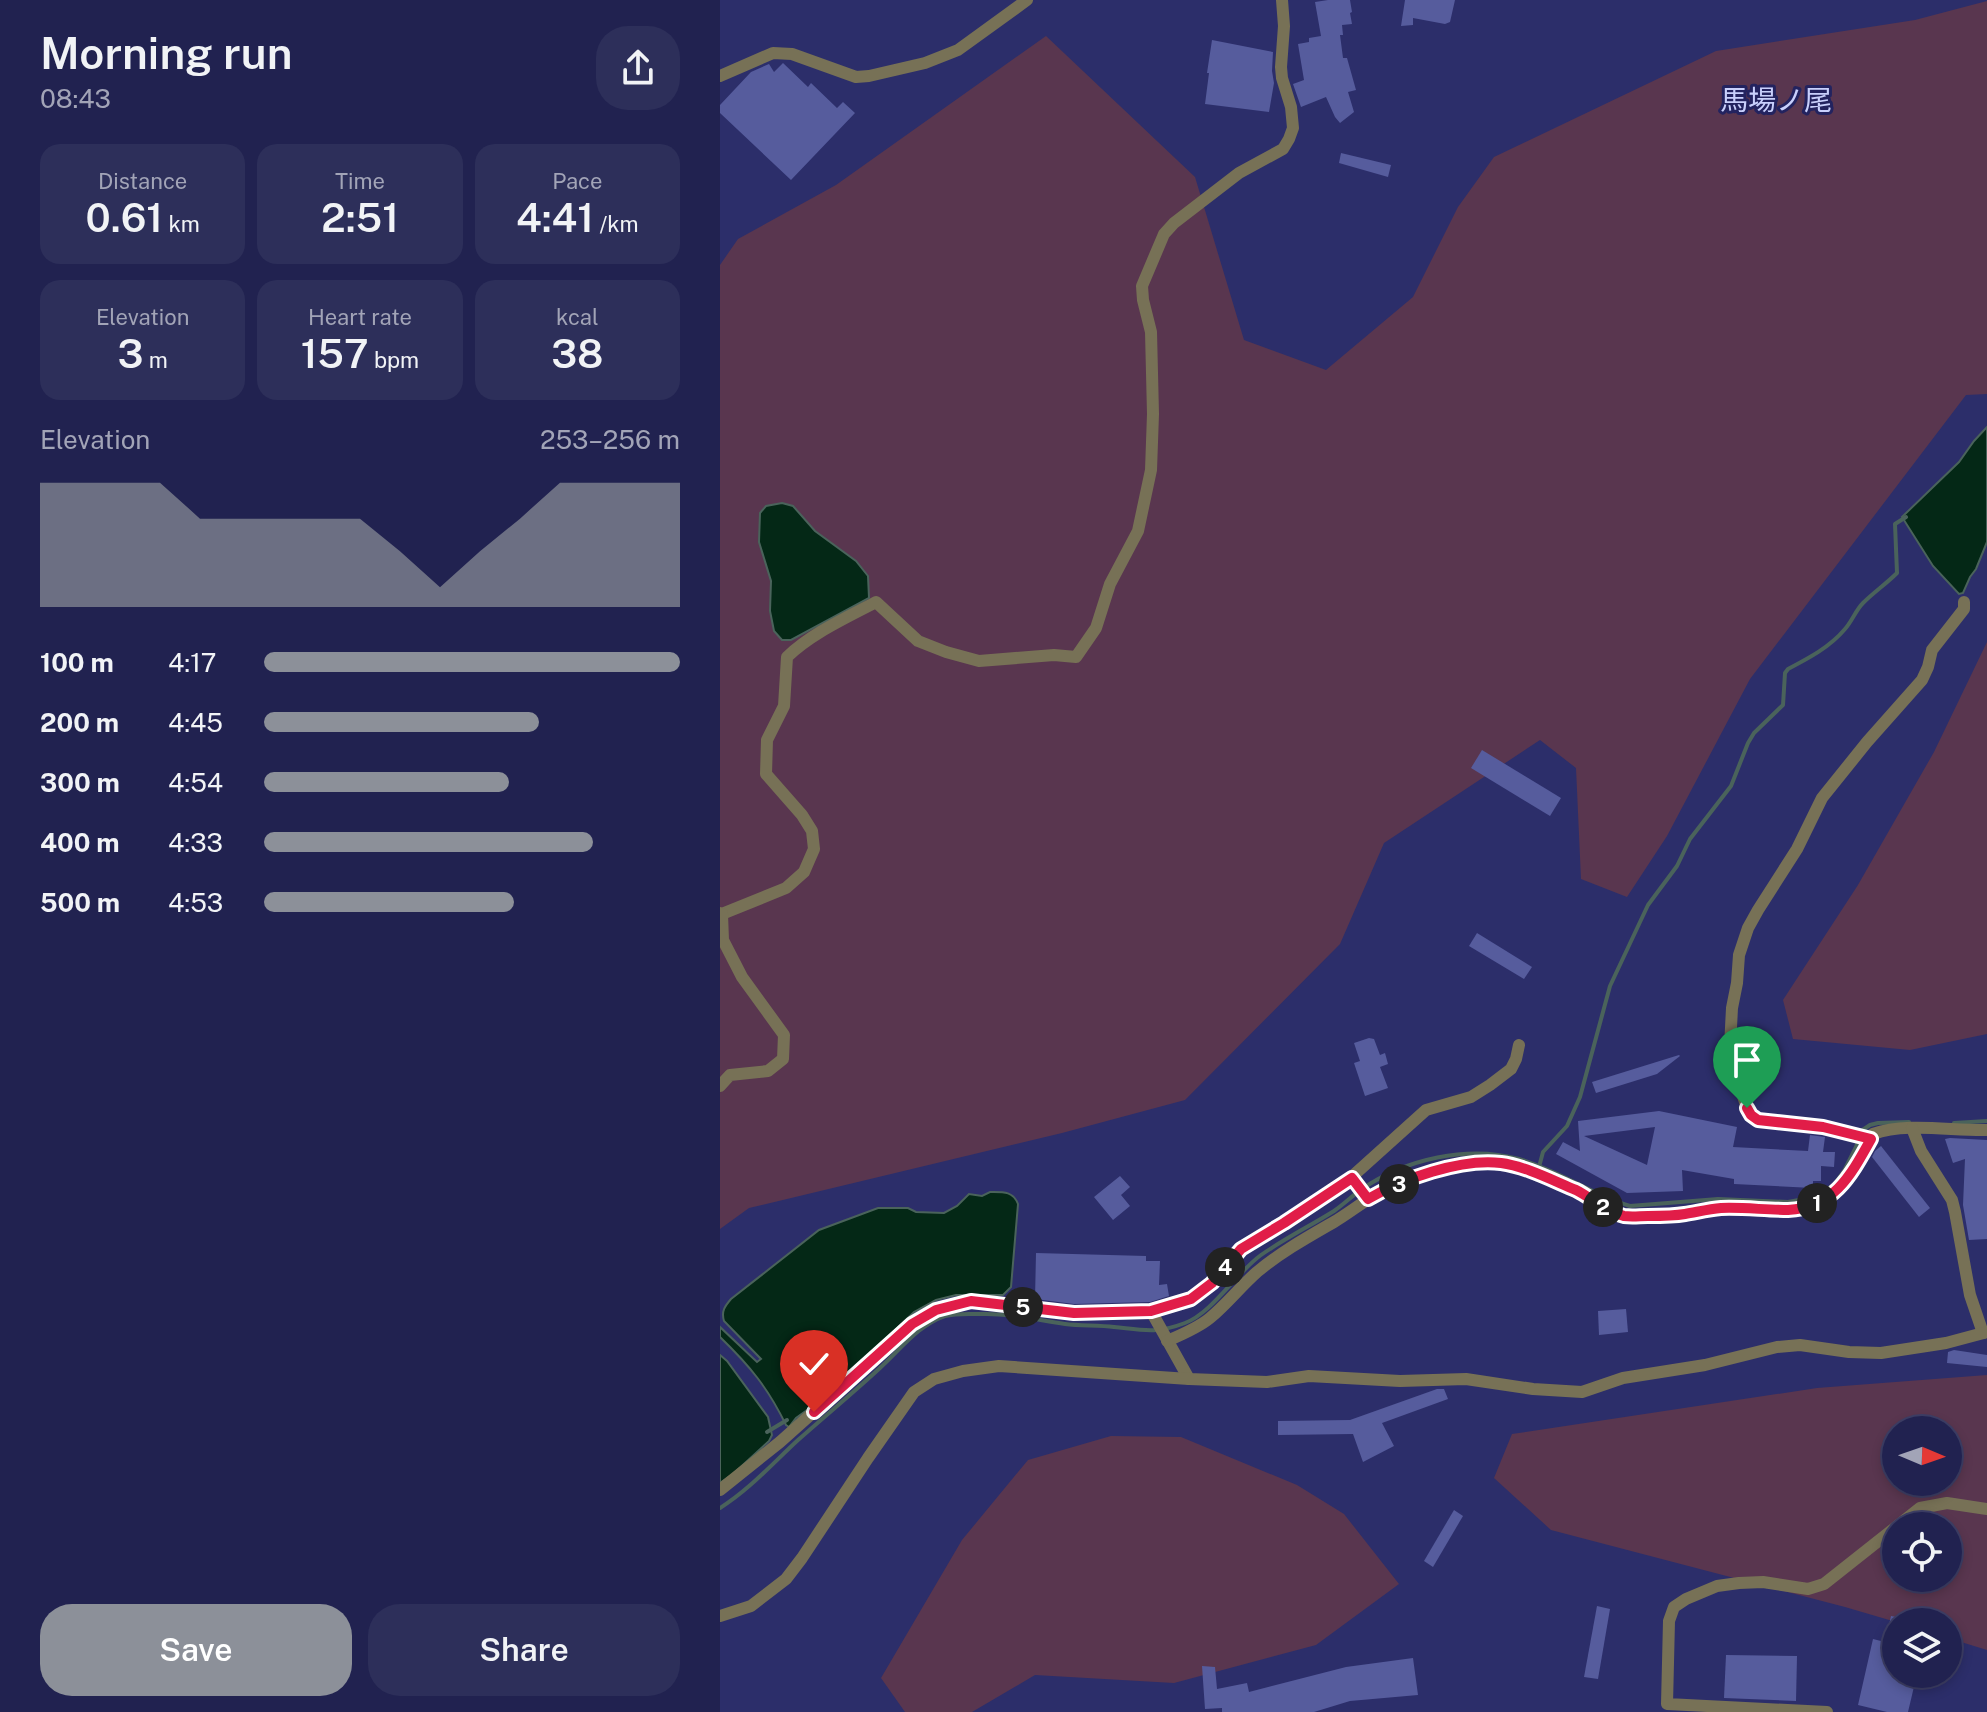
<!DOCTYPE html>
<html lang="en">
<head>
<meta charset="utf-8">
<style>
	:root { --surface:#212250; --page:#2d2f5a; --text:#f1f3f6; --muted:#a2a4b7; --line:#3e3f67; --accent:#8c9099 }
	body { margin:0; font-family:"Public Sans","Noto Sans JP",sans-serif; background:var(--page); color:var(--text); height:100vh; display:flex; flex-direction:column; font-size:30px; white-space:nowrap }
	* { box-sizing:border-box; margin:0 }
	p { font-size:26px; color:var(--muted) }
	.icon { flex:none; width:44px; height:44px; fill:none; stroke:currentColor; stroke-width:2; stroke-linecap:round; stroke-linejoin:round }
	.map { position:relative; flex:1; overflow:hidden }
	.sheet { display:flex; flex-direction:column; background:var(--surface); width:720px }
	.sheet>* { flex:none }
	.needle { width:52px; rotate:92deg }
	.controls { position:absolute; left:1162px; top:1416px; display:grid; gap:16px }
	.controls a { display:grid; place-items:center; width:80px; height:80px; border-radius:50%; background:var(--surface); box-shadow:0 4px 12px #0003,0 0 0 2px var(--line); font-size:40px }
	.pin { position:absolute; display:grid; place-items:center; width:68px; height:68px; color:#fff; margin:-82px -34px; border-radius:50% 50% 50% 0; rotate:-45deg; box-shadow:0 0 8px #0007 }
	.pin .icon { rotate:45deg }
	.km { position:absolute; width:40px; height:40px; margin:-20px; border-radius:50%; background:#222; color:#fff; font-size:22px; line-height:40px; text-align:center }
	.round { display:grid; place-items:center; flex:none; width:84px; height:84px; border-radius:32px; background:var(--page) }
	.overview { display:flex; align-items:center; justify-content:space-between; height:136px; padding:0 40px }
	h1 { font-size:44px; font-weight:600; line-height:60px }
	.figures { display:grid; grid-template-columns:repeat(3,1fr); gap:12px; height:136px; padding:8px 40px }
	.figures div { display:grid; align-content:center; border-radius:20px; background:var(--page); text-align:center }
	.figures b { font-size:40px; font-weight:600 }
	.figures small { font-size:22px; font-weight:400 }
	.figures p { font-size:22px }
	.chart { height:224px; padding:16px 40px }
	.chart p { display:flex; justify-content:space-between }
	.chart svg { width:100%; height:144px; margin-top:8px; fill:var(--accent); opacity:.7 }
	.button { display:flex; gap:16px; margin-top:auto; padding:16px 40px }
	.button a { flex:1; height:92px; border-radius:32px; background:var(--accent); color:#fff; font-size:32px; font-weight:600; line-height:92px; text-align:center }
	.button a+a { background:var(--page); color:var(--text) }
	ul { padding:0 40px; list-style:none; font-size:26px }
	li { display:grid; grid-template-columns:128px 96px 1fr; align-items:center; height:60px }
	li i { height:20px; border-radius:10px; background:var(--accent) }
	main { display:flex; flex:1; min-height:0 }
	.map>svg:first-child { display:block }
	.green { fill:#59364f; fill-rule:evenodd }
	.water { fill:#042816; stroke:#4a635b; stroke-width:2 }
	.lines { fill:none; stroke-linecap:round; stroke-linejoin:round }
	.stream { stroke:#4a635b; stroke-width:4 }
	.building { fill:#565c9d; fill-rule:evenodd }
	.street { stroke:#777156; stroke-width:12 }
	.route-casing { stroke:#fff; stroke-width:16 }
	.route { stroke:#e11d48; stroke-width:10 }
	.labels { text-anchor:middle; dominant-baseline:central; stroke-width:6; stroke-linejoin:round; paint-order:stroke }
	.neighbourhood-label { font-size:28px; fill:#c9d0fc; stroke:#23235f }
</style>
</head>
<body>
<main>
<section class="sheet">
<div class="overview"><div><h1>Morning run</h1><p>08:43</p></div><a class="round"><svg class="icon" aria-label="share" viewBox="0 0 24 24"><path d="M12 15V3M7 8l5-5 5 5M5 13v7h14v-7"/></svg></a></div>
<div class="figures">
<div><p>Distance</p><b>0.61<small> km</small></b></div>
<div><p>Time</p><b>2:51</b></div>
<div><p>Pace</p><b>4:41<small> /km</small></b></div>
</div>
<div class="figures">
<div><p>Elevation</p><b>3<small> m</small></b></div>
<div><p>Heart rate</p><b>157<small> bpm</small></b></div>
<div><p>kcal</p><b>38</b></div>
</div>
<div class="chart"><p><span>Elevation</span>253–256 m</p>
<svg viewBox="0 0 160 44" preserveAspectRatio="none"><path d="M0 44V6L10 6L20 6L30 6L40 17L50 17L60 17L70 17L80 17L90 27L100 38L110 27L120 17L130 6L140 6L150 6L160 6V44z"/></svg>
</div>
<ul>
<li><b>100 m</b>4:17<i style="width:100%"></i></li>
<li><b>200 m</b>4:45<i style="width:66%"></i></li>
<li><b>300 m</b>4:54<i style="width:59%"></i></li>
<li><b>400 m</b>4:33<i style="width:79%"></i></li>
<li><b>500 m</b>4:53<i style="width:60%"></i></li>
</ul>
<div class="button"><a>Save</a><a>Share</a></div>
</section>
<div class="map">
<svg width="1267" height="1712" viewBox="0 0 1267 1712">
	<rect width="100%" height="100%" fill="#2c2e6a"/>
	<g class="green">
		<path d="M1267,1V394L1246,395L1030,679L947,836L907,897L861,879L856,768L820,740L664,843L620,944L465,1100L342,1133L29,1208L0,1229V265L18,239L116,185L326,36L475,177L524,340L606,370L693,297L738,207L774,157L996,51L1195,20Z"/>
		<path d="M1267,642V1034L1190,1050L1073,1039L1063,1000L1138,885L1214,752Z"/>
		<path d="M1267,1375V1650L1228,1638V1622H1176L1125,1607L831,1530L774,1478L792,1434L1097,1388ZM1176,1430H1228V1482H1176ZM1176,1526H1228V1578H1176Z"/>
		<path d="M391,1436L461,1437L577,1485L624,1514L679,1584L596,1645L454,1683L315,1675L252,1712H185L161,1678L242,1540L308,1460Z"/>
	</g>
	<g class="water">
		<path d="M1267,427V542L1256,569L1250,577L1243,593L1239,594L1213,566L1182,517L1239,462L1254,441Z"/>
		<path d="M62,503L73,506L95,531L136,561L148,576L149,598L71,640H62L54,631L50,611L51,581L39,542L40,513L46,506Z"/>
		<path d="M270,1192C283,1192 293,1191 298,1204L291,1287L283,1295H236L216,1300L194,1312L132,1371L94,1405L76,1418L69,1427L66,1425C48,1388 30,1366 0,1337V1327L37,1362L41,1359L4,1321C1,1311 5,1306 11,1299L99,1230L158,1208H188L196,1212L224,1213L237,1206L249,1194L262,1196Z"/>
		<path d="M0,1355L7,1361L48,1417L52,1435L49,1441L13,1474L0,1483Z"/>
	</g>
	<g class="lines">
		<g class="stream">
			<path d="M1234,1123L1267,1121"/>
			<path d="M819,1167L823,1152L847,1126L860,1097L890,986L928,905L957,866L970,839L1011,786L1028,743L1034,733L1063,705L1065,673L1068,669C1089,658 1110,647 1125,629C1132,621 1136,610 1143,603C1154,592 1166,584 1177,573L1175,524L1186,517"/>
			<path d="M47,1432L67,1420"/>
			<path d="M0,1508C29,1490 53,1463 78,1440C105,1416 133,1393 160,1368C180,1350 198,1325 225,1316C236,1313 250,1314 261,1314C290,1313 317,1320 345,1324C361,1326 378,1325 394,1327C423,1330 436,1334 465,1323C492,1313 516,1273 541,1255C564,1239 590,1226 614,1211C624,1204 632,1196 642,1189C686,1159 747,1145 799,1159C838,1170 871,1194 910,1206L998,1199L1068,1202L1095,1197L1114,1185L1124,1171L1136,1147L1141,1131L1150,1125L1158,1123L1189,1122"/>
		</g>
	</g>
	<g class="building">
		<path d="M608,0H630L632,12L630,13L632,24L622,25L623,35H620L623,58H627L636,90L628,92L634,112L620,123L615,117L606,97L581,107L573,84L584,80L578,44L589,42V38L601,36L595,2Z"/>
		<path d="M685,0H735L730,22L725,24L693,18V25L681,26Z"/>
		<path d="M492,40L553,52L552,71L554,83L549,112L485,104L489,73H487Z"/>
		<path d="M63,63L88,87L91,83L117,108L123,102L135,113L71,180L0,113V105L31,72L49,64L54,72Z"/>
		<path d="M621,153L671,165L668,177L619,163Z"/>
		<path d="M762,750L841,798L830,816L751,768Z"/>
		<path d="M757,933L812,967L804,979L749,946Z"/>
		<path d="M649,1038L654,1039L660,1055L665,1053L668,1064L660,1067L668,1088L645,1096L634,1063L640,1061L634,1043Z"/>
		<path d="M959,1055L960,1056L937,1074L876,1093L872,1082Z"/>
		<path d="M939,1111L1017,1127L1013,1147L1088,1151L1090,1135L1105,1137L1103,1152H1115L1114,1167L1101,1166V1181H1093V1188L1014,1184V1179L962,1170L963,1191L907,1193L836,1154L843,1142L860,1151L858,1121ZM935,1127L927,1165L864,1136Z"/>
		<path d="M1230,1138L1267,1140V1239L1249,1240L1243,1205L1245,1159L1233,1163L1225,1139Z"/>
		<path d="M1161,1146L1210,1208L1199,1217L1152,1157L1155,1151Z"/>
		<path d="M400,1176L410,1187L401,1195L410,1206L393,1220L374,1197Z"/>
		<path d="M316,1253L426,1256V1261H440L439,1285L447,1284L449,1296L430,1302L354,1304L315,1299Z"/>
		<path d="M906,1309L908,1332L879,1335L878,1311Z"/>
		<path d="M1234,1350L1267,1355V1367L1227,1363L1228,1352Z"/>
		<path d="M717,1389H724L728,1399L662,1423L674,1446L643,1462L633,1434L558,1435V1421L630,1420Z"/>
		<path d="M734,1510L743,1516L713,1567L704,1561Z"/>
		<path d="M877,1606L890,1609L878,1679L864,1677Z"/>
		<path d="M1171,1616L1176,1617V1674H1197L1188,1712H1167L1138,1705L1153,1639L1165,1642Z"/>
		<path d="M1006,1655L1077,1656L1076,1701L1004,1698Z"/>
		<path d="M693,1658L698,1695L630,1701L594,1712H502V1708L485,1709L482,1666L495,1667L497,1689L527,1683L529,1692L626,1667Z"/>
	</g>
	<g class="lines">
		<g class="street">
			<path d="M0,76L53,53L72,54L136,77L149,76L205,63L238,50L307,0"/>
			<path d="M1244,602V609L1212,650L1208,667L1202,680L1147,742L1102,798L1077,849L1038,910L1028,928L1019,955L1017,983L1012,1008L1010,1047L1011,1060L1027,1108L1031,1115L1038,1120L1103,1127L1151,1139L1153,1134C1186,1122 1232,1131 1267,1130"/>
			<path d="M0,913L2,914L66,888L84,872L94,849L92,831L82,815L46,774L47,740L64,706L67,657C92,633 126,618 156,602L198,641L226,652L259,661L334,655L356,657L376,628L390,584L418,531L431,470L433,414L431,332L423,300L422,286L444,234L454,223L519,173L563,149L569,139L573,128L571,107L562,78L561,67L564,26L562,0"/>
			<path d="M0,1086L10,1075L48,1071L63,1059L64,1035L22,977L3,940L2,914"/>
			<path d="M1192,1128L1201,1151L1232,1200L1235,1212L1250,1295L1263,1333"/>
			<path d="M431,1311L469,1379"/>
			<path d="M447,1341C461,1335 478,1328 490,1318C507,1304 521,1286 537,1272C561,1252 588,1237 614,1222C629,1213 644,1201 660,1192C690,1177 724,1166 758,1163C789,1160 834,1178 862,1193C875,1201 889,1213 904,1216C935,1222 971,1211 1001,1208C1023,1207 1046,1210 1068,1209C1114,1208 1132,1175 1151,1139"/>
			<path d="M0,1490L60,1442L192,1324L216,1310L251,1301L354,1313L431,1311L471,1299L492,1283L512,1258L521,1249L564,1223L626,1182L706,1110L751,1097L770,1085L791,1069L796,1059L799,1045"/>
			<path d="M0,1616L31,1606L66,1579L82,1558L148,1458L194,1392L214,1379L243,1371L279,1366L469,1379L547,1382L589,1376L680,1381L746,1379L813,1389L862,1392L903,1378L985,1365L1057,1347L1080,1345L1129,1352L1161,1353L1226,1343L1267,1332"/>
			<path d="M1107,1712L947,1704L949,1621L954,1607L966,1599L997,1586L1019,1583L1043,1582L1088,1589L1104,1584L1200,1508L1227,1503L1267,1509"/>
		</g>
	</g>
	<g class="lines">
		<g class="route-casing">
			<path id="route" d="M94,1412L192,1324L216,1310L251,1301L354,1313L431,1311L471,1299L492,1283L521,1249L564,1223L632,1178L648,1199C682,1179 741,1158 781,1163C805,1166 834,1181 856,1190C872,1198 886,1212 904,1216C912,1217 920,1216 928,1216C940,1216 953,1216 965,1214C977,1212 989,1209 1001,1208C1023,1207 1045,1210 1068,1210C1114,1208 1131,1175 1151,1139L1103,1127L1038,1120L1031,1115L1027,1108"/>
		</g>
		<use href="#route" class="route"/>
	</g>
	<g class="labels">
		<g class="neighbourhood-label">
			<text x="1056" y="99">馬場ノ尾</text>
		</g>
	</g>
</svg>
<div class="controls">
<a><svg class="needle" viewBox="-14 -14 28 28"><path d="M0-13l5 13h-10z" fill="#e53935"/><path d="M0 13l5-13h-10z" fill="#a2a4b7"/></svg></a>
<a><svg class="icon" aria-label="locate" viewBox="0 0 24 24"><circle cx="12" cy="12" r="6"/><path d="M12 2v4M12 18v4M2 12h4M18 12h4"/></svg></a>
<a><svg class="icon" aria-label="layers" viewBox="0 0 24 24"><path d="M12 4l9 5-9 5-9-5zM3 14l9 5 9-5"/></svg></a>
</div>
<div class="pin" style="left:1027px;top:1108px;background:#1e9e55"><svg class="icon" aria-label="arrive" viewBox="0 0 24 24"><path d="M6 21V4h12l-3 4 3 4H6"/></svg></div>
<div class="pin" style="left:94px;top:1412px;background:#d93025"><svg class="icon" aria-label="check" viewBox="0 0 24 24"><path d="M5 12l5 5 9-10"/></svg></div>
<b class="km" style="left:1097px;top:1203px">1</b>
<b class="km" style="left:883px;top:1207px">2</b>
<b class="km" style="left:679px;top:1184px">3</b>
<b class="km" style="left:505px;top:1267px">4</b>
<b class="km" style="left:303px;top:1307px">5</b>
</div>
</main>
</body>
</html>
